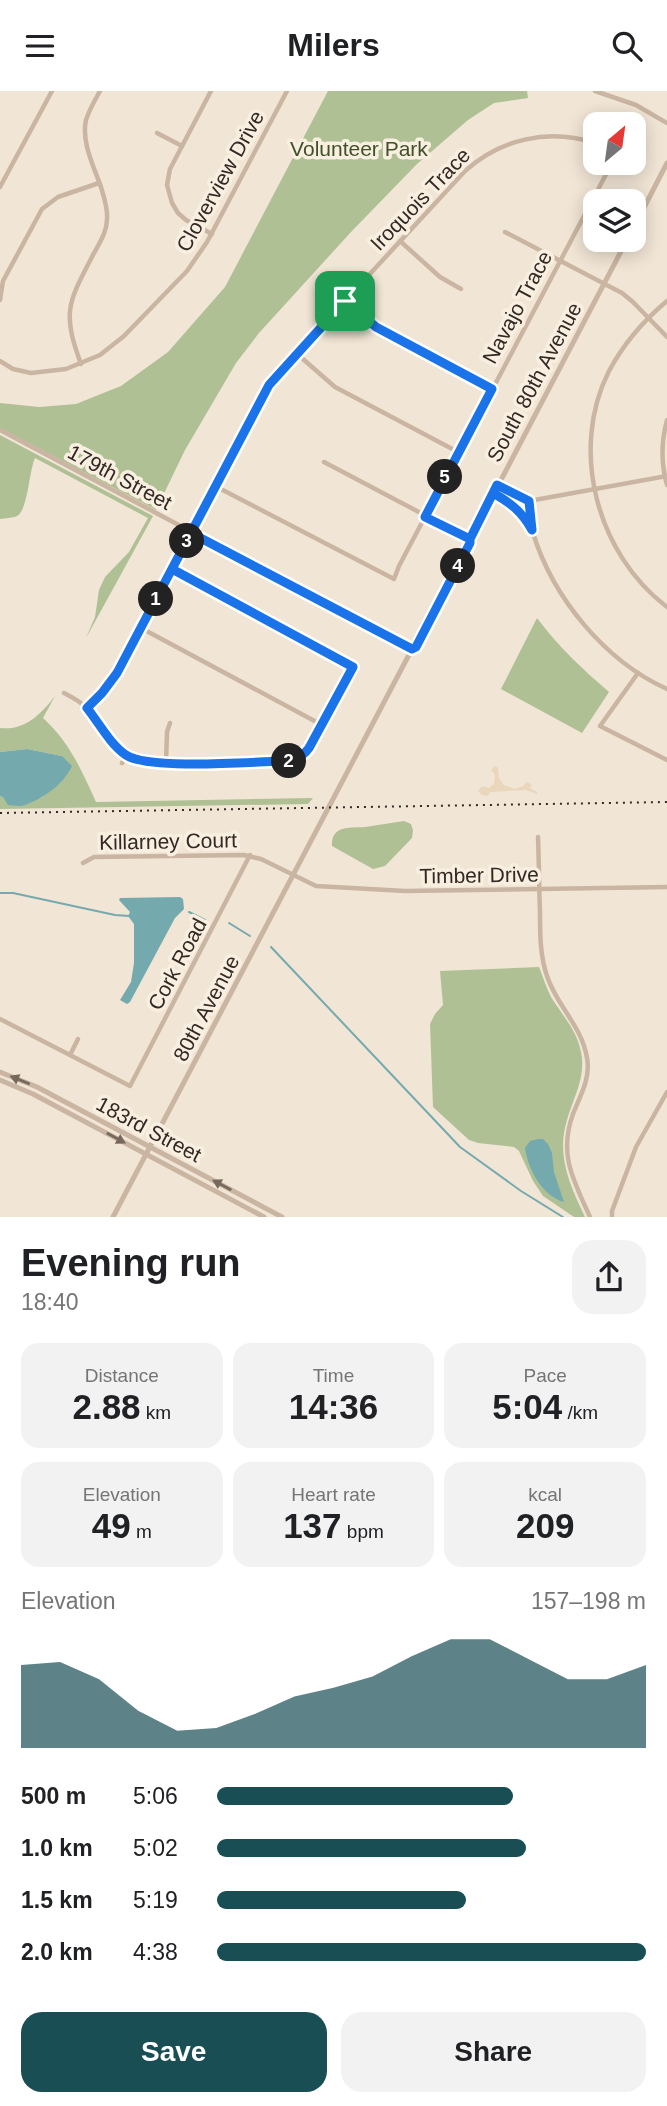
<!DOCTYPE html>
<html lang="en">
<head>
<meta charset="utf-8">
<style>
	:root { --surface:#fff; --page:#f2f2f2; --text:#202124; --muted:#757577; --accent:#194e55 }
	body { margin:0; font-family:Helvetica,sans-serif; background:var(--page); color:var(--text); height:100vh; display:flex; flex-direction:column; font-size:26px; white-space:nowrap }
	* { box-sizing:border-box; margin:0 }
	p { font-size:23px; color:var(--muted) }
	.icon { flex:none; width:38px; height:38px; fill:none; stroke:currentColor; stroke-width:2; stroke-linecap:round; stroke-linejoin:round }
	.map { position:relative; height:1126px; overflow:hidden }
	.details { display:flex; flex-direction:column; background:var(--surface); flex:1 }
	.details>* { flex:none }
	.needle { width:46px; rotate:29deg }
	.buttons { position:absolute; left:583px; top:21px; display:grid; gap:14px }
	.buttons a { display:grid; place-items:center; width:63px; height:63px; border-radius:14px; background:var(--surface); box-shadow:0 4px 18px #0003; font-size:35px }
	.pin { position:absolute; display:grid; place-items:center; width:60px; height:60px; color:#fff; margin:-30px; border-radius:14px; box-shadow:0 4px 10px #0006 }
	.km { position:absolute; width:35px; height:35px; margin:-18px; border-radius:50%; background:#222; color:#fff; font-size:19px; line-height:35px; text-align:center }
	.round { display:grid; place-items:center; flex:none; width:74px; height:74px; border-radius:21px; background:var(--page) }
	.summary { display:flex; align-items:center; justify-content:space-between; height:119px; padding:0 21px }
	h1 { font-size:38px; font-weight:600; line-height:52px }
	.figures { display:grid; grid-template-columns:repeat(3,1fr); gap:10px; height:119px; padding:7px 21px }
	.figures div { display:grid; align-content:center; border-radius:18px; background:var(--page); text-align:center }
	.figures b { font-size:35px; font-weight:600 }
	.figures small { font-size:19px; font-weight:400 }
	.figures p { font-size:19px }
	.chart { height:196px; padding:14px 21px }
	.chart p { display:flex; justify-content:space-between }
	.chart svg { width:100%; height:126px; margin-top:7px; fill:var(--accent); opacity:.7 }
	.cta { display:flex; gap:14px; margin-top:auto; padding:14px 21px }
	.cta a { flex:1; height:80px; border-radius:21px; background:var(--accent); color:#fff; font-size:28px; font-weight:600; line-height:80px; text-align:center }
	.cta a+a { background:var(--page); color:var(--text) }
	ul { padding:0 21px; list-style:none; font-size:23px }
	li { display:grid; grid-template-columns:112px 84px 1fr; align-items:center; height:52px }
	li i { height:18px; border-radius:9px; background:var(--accent) }
	header { display:flex; justify-content:space-between; align-items:center; height:91px; padding:0 21px; background:var(--surface); font-size:32px; font-weight:600 }
	.map>svg:first-child { display:block }
	.green { fill:#b0c095 }
	.plaza { fill:#ead7bb }
	.water { fill:#74aaae }
	.lines { fill:none; stroke-linecap:round; stroke-linejoin:round }
	.stream { stroke:#74aaae; stroke-width:2 }
	.minor { stroke:#c9b5a1; stroke-width:4.5 }
	.tertiary { stroke:#c9b5a1; stroke-width:5 }
	.rail { stroke:#332924; stroke-width:2; stroke-dasharray:2 5; stroke-linecap:butt }
	.oneway { fill:#76685c }
	.route-casing { stroke:#fff; stroke-width:14 }
	.route { stroke:#1a73e8; stroke-width:9 }
	.labels { text-anchor:middle; dominant-baseline:central; stroke-width:7; stroke-linejoin:round; paint-order:stroke }
	.park-label { font-size:21px; fill:#405128; stroke:#f9efe1 }
	.street-label { font-size:21px; fill:#332924; stroke:#f9efe1 }
</style>
</head>
<body>
<header><svg class="icon" aria-label="menu" viewBox="0 0 24 24"><path d="M4 6h16M4 12h16M4 18h16"/></svg>Milers<svg class="icon" aria-label="search" viewBox="0 0 24 24"><circle cx="10" cy="10" r="6"/><path d="M15 15l6 6"/></svg></header>
<div class="map">
<svg width="667" height="1126" viewBox="0 0 667 1126">
	<rect width="100%" height="100%" fill="#f1e5d5"/>
	<g class="green">
		<path d="M328,0H527L528,7L494,12L468,29L417,73L351,141L259,242L236,272L185,359L156,419L0,337V312L39,316L76,313L121,295L168,261L225,196Z"/>
		<path d="M0,344L153,425L86,547L95,526L99,499L105,486L129,461L148,427L35,367C29,380 28,419 17,425C13,427 5,427 0,428Z"/>
		<path d="M537,527C558,555 582,578 609,601L582,642L501,598Z"/>
		<path d="M55,605L43,627C70,652 81,678 96,711L313,707L308,713L0,718V705L29,711L43,706L62,665L27,658L0,661V637C25,640 41,623 55,605Z"/>
		<path d="M404,730L411,733L413,739L412,747L385,775L373,778L332,755C331,734 350,737 365,736C378,734 391,732 404,730Z"/>
		<path d="M539,876C543,886 546,896 551,906C564,927 579,941 582,967C584,991 573,1007 567,1029C556,1065 570,1094 585,1126H574L543,1105L533,1090L519,1060L514,1056L478,1052L469,1049L433,1016L430,933L435,923L443,914L440,880Z"/>
	</g>
	<path class="plaza" d="M495,675L498,677L499,687L504,694L515,698L523,695L527,691L532,694L530,697L537,701V703L526,699L490,701L488,705L482,704L478,700L482,695L489,697L494,693L495,683L491,679Z"/>
	<g class="water">
		<path d="M27,658L62,665L72,675C63,694 44,707 25,714C20,716 13,714 8,714L3,706L0,705V661Z"/>
		<path d="M180,806L183,808L184,818L175,827L130,911L127,913L120,909L131,891L134,872V833L128,825L130,821L119,809L120,807Z"/>
		<path d="M538,1048H543L548,1053L552,1062L554,1081L564,1111C542,1105 528,1078 525,1057L530,1050Z"/>
	</g>
	<g class="lines">
		<g class="stream">
			<path d="M0,802H13L115,824L129,825"/>
			<path d="M189,821L205,829"/>
			<path d="M229,832L250,845"/>
			<path d="M271,856L460,1056L521,1100L563,1126"/>
		</g>
		<g class="minor">
			<path d="M211,0L170,78L167,94L172,112L178,122L186,129L212,143"/>
			<path d="M595,0L636,14L667,32"/>
			<path d="M157,42L182,55"/>
			<path d="M0,96L52,0"/>
			<path d="M505,141L622,202L633,211L667,246"/>
			<path d="M400,150L440,186L461,198"/>
			<path d="M0,209L3,190L42,118L58,106L99,92"/>
			<path d="M345,210L376,236L492,298"/>
			<path d="M667,210C643,230 624,252 609,280C569,359 597,463 667,516"/>
			<path d="M296,262L335,296L458,361"/>
			<path d="M0,270L13,278L31,282L66,278L100,264L124,245L187,180L207,151L287,0"/>
			<path d="M81,273C61,219 69,211 94,162C100,151 107,141 107,128C108,117 104,107 101,96C94,76 81,51 86,29C89,19 95,9 100,0"/>
			<path d="M667,329C661,351 661,373 667,394"/>
			<path d="M0,339L412,558"/>
			<path d="M324,371L470,448"/>
			<path d="M497,394L528,409"/>
			<path d="M215,395L394,488L399,475L612,72"/>
			<path d="M493,402L509,410L522,414L529,410L667,385"/>
			<path d="M529,410C530,420 530,432 533,442C553,507 605,570 667,598"/>
			<path d="M512,413L524,425L531,436"/>
			<path d="M141,537L322,634"/>
			<path d="M638,582L600,635L667,669"/>
			<path d="M64,602C72,606 81,611 88,618C109,639 114,662 146,671L284,670L299,666L307,660L353,576L171,479"/>
			<path d="M87,617L117,582L272,289L465,80C501,48 548,37 595,52"/>
			<path d="M122,672L127,664"/>
			<path d="M166,672L167,641L170,632"/>
			<path d="M538,746C539,771 539,796 540,821C540,843 540,865 547,885C556,914 582,935 587,967C591,987 580,1005 573,1023C558,1064 574,1090 590,1126"/>
			<path d="M83,772L94,766L244,764L261,768L316,795L405,800L667,796"/>
			<path d="M0,928L130,995L250,764"/>
			<path d="M70,964L78,948"/>
			<path d="M612,1126V1120L636,1056L667,1001"/>
		</g>
		<g class="tertiary">
			<path d="M634,136L667,72"/>
			<path d="M412,558V554L467,449L470,448"/>
			<path d="M0,981L37,996L282,1126"/>
			<path d="M0,989L33,1003L264,1126"/>
			<path d="M113,1126L412,558L416,556L470,452V448L627,149"/>
		</g>
		<path class="rail" d="M0,722L667,711"/>
	</g>
	<defs><path id="oneway-solid" d="M-6-.8H1V-3.2L6.5 0L1 3.2V.8H-6Z" transform="scale(1.75)"/></defs>
	<g class="oneway">
		<use href="#oneway-solid" transform="translate(20 989) rotate(-158)"/>
		<use href="#oneway-solid" transform="translate(116 1047) rotate(29)"/>
		<use href="#oneway-solid" transform="translate(222 1094) rotate(-152)"/>
	</g>
	<g class="lines">
		<g class="route-casing">
			<path id="route" d="M345,210L269,294L117,582L102,602L87,617C99,632 110,653 126,664C148,679 252,671 284,670C294,669 303,666 309,657L353,576L172,478L191,442L412,558L416,556L470,452V448L493,402C511,412 522,421 532,439L529,410L497,394L470,448L425,426L492,298L376,236L345,210"/>
		</g>
		<use href="#route" class="route"/>
	</g>
	<g class="labels">
		<g class="park-label">
			<text x="359" y="57">Volunteer Park</text>
		</g>
		<g class="street-label">
			<text transform="translate(220 90) rotate(-61)">Cloverview Drive</text>
			<text transform="translate(420 108) rotate(-46)">Iroquois Trace</text>
			<text transform="translate(517 216) rotate(-62)">Navajo Trace</text>
			<text transform="translate(534 291) rotate(-62)">South 80th Avenue</text>
			<text transform="translate(120 386) rotate(28)">179th Street</text>
			<text transform="translate(168 750) rotate(-1)">Killarney Court</text>
			<text transform="translate(479 784) rotate(-1)">Timber Drive</text>
			<text transform="translate(177 873) rotate(-62)">Cork Road</text>
			<text transform="translate(206 917) rotate(-62)">80th Avenue</text>
			<text transform="translate(149 1038) rotate(28)">183rd Street</text>
		</g>
	</g>
</svg>
<div class="buttons">
<a><svg class="needle" viewBox="-14 -14 28 28"><path d="M0-13l5 13h-10z" fill="#e53935"/><path d="M0 13l5-13h-10z" fill="#757577"/></svg></a>
<a><svg class="icon" aria-label="layers" viewBox="0 0 24 24"><path d="M12 4l9 5-9 5-9-5zM3 14l9 5 9-5"/></svg></a>
</div>
<div class="pin" style="left:345px;top:210px;background:#1e9e55"><svg class="icon" aria-label="arrive" viewBox="0 0 24 24"><path d="M6 21V4h12l-3 4 3 4H6"/></svg></div>
<b class="km" style="left:156px;top:508px">1</b>
<b class="km" style="left:289px;top:670px">2</b>
<b class="km" style="left:187px;top:450px">3</b>
<b class="km" style="left:458px;top:475px">4</b>
<b class="km" style="left:445px;top:386px">5</b>
</div>
<section class="details">
<div class="summary"><div><h1>Evening run</h1><p>18:40</p></div><a class="round"><svg class="icon" aria-label="share" viewBox="0 0 24 24"><path d="M12 15V3M7 8l5-5 5 5M5 13v7h14v-7"/></svg></a></div>
<div class="figures">
<div><p>Distance</p><b>2.88<small> km</small></b></div>
<div><p>Time</p><b>14:36</b></div>
<div><p>Pace</p><b>5:04<small> /km</small></b></div>
</div>
<div class="figures">
<div><p>Elevation</p><b>49<small> m</small></b></div>
<div><p>Heart rate</p><b>137<small> bpm</small></b></div>
<div><p>kcal</p><b>209</b></div>
</div>
<div class="chart"><p><span>Elevation</span>157–198 m</p>
<svg viewBox="0 0 160 44" preserveAspectRatio="none"><path d="M0 44V15L10 14L20 20L30 31L40 38L50 37L60 32L70 26L80 23L90 19L100 12L110 6L120 6L130 13L140 20L150 20L160 15V44z"/></svg>
</div>
<ul>
<li><b>500 m</b>5:06<i style="width:69%"></i></li>
<li><b>1.0 km</b>5:02<i style="width:72%"></i></li>
<li><b>1.5 km</b>5:19<i style="width:58%"></i></li>
<li><b>2.0 km</b>4:38<i style="width:100%"></i></li>
</ul>
<div class="cta"><a>Save</a><a>Share</a></div>
</section>
</body>
</html>
